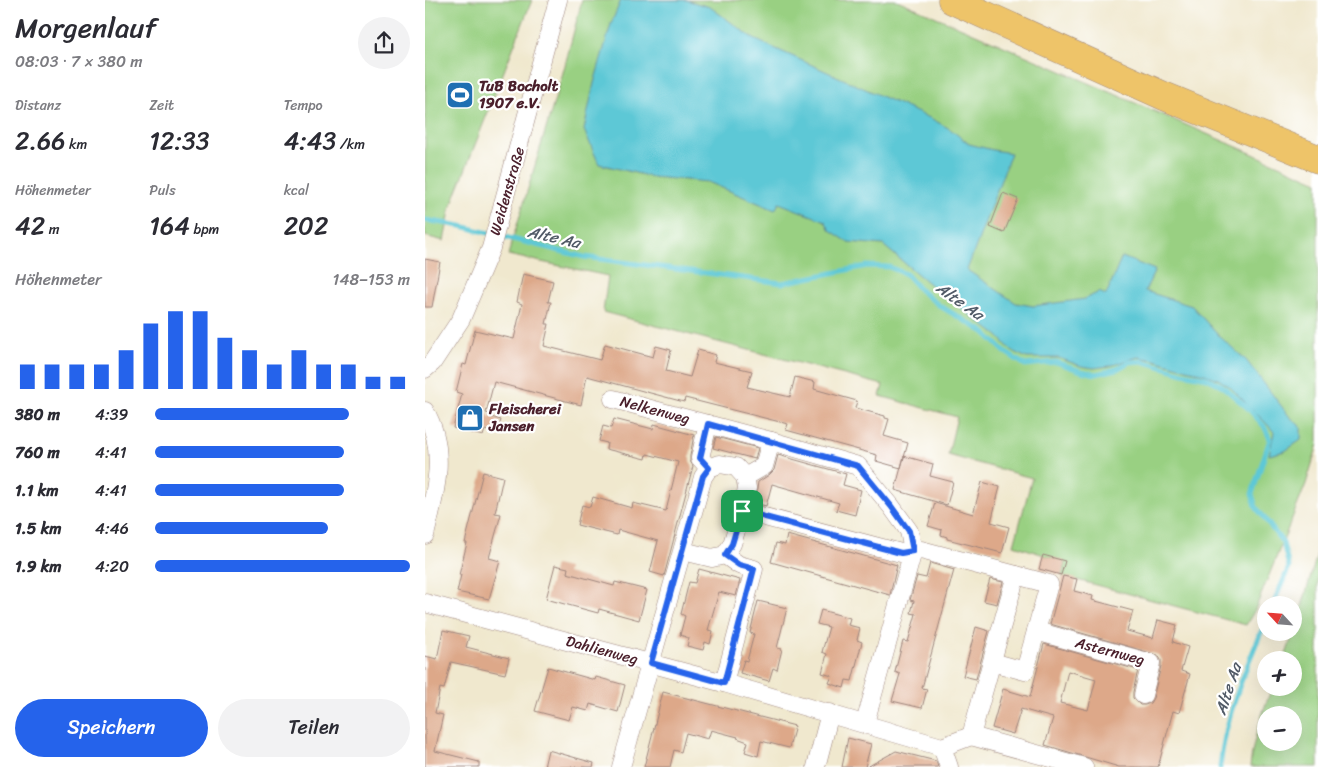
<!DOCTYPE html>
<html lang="de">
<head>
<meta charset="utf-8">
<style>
	:root { --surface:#fff; --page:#f2f2f3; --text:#2b2b33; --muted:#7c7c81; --accent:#2563eb }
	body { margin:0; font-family:Sriracha,sans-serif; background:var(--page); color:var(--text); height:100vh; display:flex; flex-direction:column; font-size:19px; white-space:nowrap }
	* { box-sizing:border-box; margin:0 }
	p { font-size:16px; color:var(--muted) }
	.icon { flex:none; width:28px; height:28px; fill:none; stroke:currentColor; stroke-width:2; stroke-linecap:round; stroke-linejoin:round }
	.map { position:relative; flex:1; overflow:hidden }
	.side { display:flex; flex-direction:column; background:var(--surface); width:425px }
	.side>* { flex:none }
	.needle { width:32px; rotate:296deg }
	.fabs { position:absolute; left:832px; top:596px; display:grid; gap:10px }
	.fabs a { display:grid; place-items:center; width:45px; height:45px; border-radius:50%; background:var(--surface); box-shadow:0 5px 20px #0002; font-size:25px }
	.pin { position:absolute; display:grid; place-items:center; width:42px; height:42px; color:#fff; margin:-21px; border-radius:10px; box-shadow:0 2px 8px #0006 }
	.round { display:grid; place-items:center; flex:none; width:52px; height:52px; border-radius:26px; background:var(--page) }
	.head { display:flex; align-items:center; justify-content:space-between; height:85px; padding:0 15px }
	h1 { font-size:28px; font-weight:600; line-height:38px }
	.metrics { display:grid; grid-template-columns:repeat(3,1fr); gap:8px; height:85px; padding:5px 15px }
	.metrics div { display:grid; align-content:center }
	.metrics b { font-size:25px; font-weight:600 }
	.metrics small { font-size:14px; font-weight:400 }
	.metrics p { font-size:14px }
	.chart { height:140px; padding:10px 15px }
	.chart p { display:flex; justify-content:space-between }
	.chart svg { width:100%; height:90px; margin-top:5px; stroke:var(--accent); stroke-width:6 }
	.button { display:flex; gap:10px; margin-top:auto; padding:10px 15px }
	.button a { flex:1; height:58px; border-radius:30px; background:var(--accent); color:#fff; font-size:20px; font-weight:600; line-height:58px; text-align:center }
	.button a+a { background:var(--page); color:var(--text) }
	ul { padding:0 15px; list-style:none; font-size:16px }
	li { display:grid; grid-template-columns:80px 60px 1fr; align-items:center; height:38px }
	li i { height:12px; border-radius:6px; background:var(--accent) }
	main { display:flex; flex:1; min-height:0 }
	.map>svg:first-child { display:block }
	.green { fill:#99d082; stroke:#727856; fill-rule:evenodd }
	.water { fill:#5dc8d6; stroke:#547480 }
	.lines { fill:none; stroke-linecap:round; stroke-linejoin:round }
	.stream { stroke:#5dc8d6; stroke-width:5 }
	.building { fill:#dda889; fill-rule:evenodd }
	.minor-casing { stroke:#9d847c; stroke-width:19 }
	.primary-casing { stroke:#9d847c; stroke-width:29 }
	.minor { stroke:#fff; stroke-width:18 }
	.primary { stroke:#eec469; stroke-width:28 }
	.route-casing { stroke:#fff; stroke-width:10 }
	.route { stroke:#2563eb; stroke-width:6 }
	.labels { text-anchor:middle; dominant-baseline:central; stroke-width:4.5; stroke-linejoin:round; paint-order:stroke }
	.poi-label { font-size:15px; font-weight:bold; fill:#4a1f2b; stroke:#fff; text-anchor:start }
	.street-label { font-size:15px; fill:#4a1f2b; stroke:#fff }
	.water-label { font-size:16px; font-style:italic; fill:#515a67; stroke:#fff }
</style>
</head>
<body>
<main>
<section class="side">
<div class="head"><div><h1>Morgenlauf</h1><p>08:03 · 7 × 380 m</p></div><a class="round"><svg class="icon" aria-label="share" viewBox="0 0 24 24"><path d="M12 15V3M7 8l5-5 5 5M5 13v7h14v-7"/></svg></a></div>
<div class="metrics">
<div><p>Distanz</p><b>2.66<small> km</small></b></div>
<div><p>Zeit</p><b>12:33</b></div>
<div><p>Tempo</p><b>4:43<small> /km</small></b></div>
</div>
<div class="metrics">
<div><p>Höhenmeter</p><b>42<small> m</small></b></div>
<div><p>Puls</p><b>164<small> bpm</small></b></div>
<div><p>kcal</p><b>202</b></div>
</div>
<div class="chart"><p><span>Höhenmeter</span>148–153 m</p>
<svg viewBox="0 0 160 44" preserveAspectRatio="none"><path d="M5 44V32M15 44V32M25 44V32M35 44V32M45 44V25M55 44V12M65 44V6M75 44V6M85 44V19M95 44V25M105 44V32M115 44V25M125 44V32M135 44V32M145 44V38M155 44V38"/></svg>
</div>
<ul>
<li><b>380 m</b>4:39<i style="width:76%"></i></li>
<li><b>760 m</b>4:41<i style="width:74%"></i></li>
<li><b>1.1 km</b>4:41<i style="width:74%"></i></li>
<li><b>1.5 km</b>4:46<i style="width:68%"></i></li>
<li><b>1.9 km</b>4:20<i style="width:100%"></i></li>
</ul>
<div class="button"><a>Speichern</a><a>Teilen</a></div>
</section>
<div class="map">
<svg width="893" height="767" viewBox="0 0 893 767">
	<rect width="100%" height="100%" fill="#fff"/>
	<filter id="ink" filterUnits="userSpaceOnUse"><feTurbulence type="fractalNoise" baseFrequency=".02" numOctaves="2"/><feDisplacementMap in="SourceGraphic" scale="10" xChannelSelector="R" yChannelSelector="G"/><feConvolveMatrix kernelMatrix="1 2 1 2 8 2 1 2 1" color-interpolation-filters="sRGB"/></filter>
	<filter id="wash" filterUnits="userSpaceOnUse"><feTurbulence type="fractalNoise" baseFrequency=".0096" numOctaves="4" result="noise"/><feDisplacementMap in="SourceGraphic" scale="20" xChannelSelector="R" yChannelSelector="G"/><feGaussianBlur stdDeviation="1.12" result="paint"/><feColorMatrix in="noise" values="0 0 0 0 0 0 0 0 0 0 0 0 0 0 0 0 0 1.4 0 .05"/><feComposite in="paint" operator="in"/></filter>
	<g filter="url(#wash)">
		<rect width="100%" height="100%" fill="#f0e8ce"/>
		<g class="green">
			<path d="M0,0H107L26,206L19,241L0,236Z"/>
			<path d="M157,0H472L893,182V444L881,484L830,610L821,625L637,576L640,562L589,545L607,478L523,455L532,417L455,396L458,385L178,312L183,276L83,255L139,69Z"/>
			<path d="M893,551V767H825C828,739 837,713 847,688H869V660H859L873,620ZM841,715H869V742H841Z"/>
		</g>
		<path class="water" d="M196,0H261L285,7L329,39L507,119L525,129L544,144L568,150L586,153L542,270L591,303L608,306L660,299L674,292L681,295L697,257L730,270L720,291L767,306L792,334L821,360L864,416L876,427V440L860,451L844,455L849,432L840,422L805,387L793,379L779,374L729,360L713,357L685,366L669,368L656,366L634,358H602L587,351L573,336L508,287L458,245L423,242L405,230L400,221L354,203L350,210L283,182L227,177L174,164L159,130L169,83L186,24Z"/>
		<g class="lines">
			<g class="stream">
				<path d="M0,220L36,226L159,257L357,283L442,266L464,267L481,274L495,290L515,306L559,332L580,352L600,365L631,362L656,371L671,374L692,369L704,362L717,361L758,373L782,378L796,385L823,408L839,426L845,439L827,494L831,507L858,543L864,567L848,605"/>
				<path d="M795,767C800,716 821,667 841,621"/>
			</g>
		</g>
		<g id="blocks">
			<g class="building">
				<path d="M578,193L593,199L579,233L565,227Z"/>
				<path d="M0,259L15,262L7,307H0Z"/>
				<path d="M98,274L128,281L123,302H126L121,324H124L119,346L175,360L180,344L228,357L231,346L246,350L241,371L265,377L273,350L291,355L289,362L327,371L322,387L365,397L370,377L390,382L389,389L432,401L430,408L460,416V418L464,419L459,436L483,443L476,468L451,461L452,455L361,430L363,424L260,398L259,402L162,376L156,405L69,382L61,413L64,414L63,416L76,420L72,433L60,430L58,436L28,428L37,394L31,392L38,364L41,365L50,330L89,339L97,304L92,302Z"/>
				<path d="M189,419L228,429L229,424L269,435L265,456V461L268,466L239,576L225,572L233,541L193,530L192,535L152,525L157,505L165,507L168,497L207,508L208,503L241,511L253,462L222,454L221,459L181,449L182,443L174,441L178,426L186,428Z"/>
				<path d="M291,437L333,448L330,459L288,448Z"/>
				<path d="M353,455L421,474L418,485L436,490L430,515L411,510L414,503L347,484L341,506L330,503L333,482L344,475L349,470Z"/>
				<path d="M479,456L508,464L505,476L528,482L522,505L470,490Z"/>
				<path d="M58,472L78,477L70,513L76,514L64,558L75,561L64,599L32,592L36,575H34L42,543H40Z"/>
				<path d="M557,482L575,487L566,522L584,527L577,553L522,539V537L516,535L517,530L503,526L510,503L548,514Z"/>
				<path d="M362,535L472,565L465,595L346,562L351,543L360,545Z"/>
				<path d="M618,555L640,561L636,575L614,569Z"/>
				<path d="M505,563L529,570L497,688L502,689L497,708L467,701L475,674L470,672L478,641L483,642L491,614L486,613L489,601L485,600L492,576L501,578Z"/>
				<path d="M130,565L143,568L142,573L189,586L190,582L222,590L214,620L174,609L173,613L121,599Z"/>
				<path d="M274,569L315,580L311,596L294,592L283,630L288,631L285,644L280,642L278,650L262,646L264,638L255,635L260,616L256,614L264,582L270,583Z"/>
				<path d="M638,576L652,579L649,591L668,596L667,600L708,611L702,631L728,638L733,620L752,625L748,642L763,647L756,671L765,674L754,713L748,711L733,767H694L620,745L628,718L596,709L588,734L567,728L578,689L605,697L619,644L713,670L708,692V698L715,705H720L725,703L728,698L736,666V660L733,655L625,624ZM643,671L671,679L663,710L635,703Z"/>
				<path d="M565,579L578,582L572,604L559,601Z"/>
				<path d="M333,601L362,608L352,648L357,649L352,670L348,668L344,681L315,673L319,660L322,661L329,634L325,633Z"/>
				<path d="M396,610L425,618L423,625L435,628L432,640L437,642L427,681L421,680L419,688L404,683L407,676L397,673L402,654L397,652L404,627L392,624Z"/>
				<path d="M551,627L564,631L551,679L538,676Z"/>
				<path d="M18,630L44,636L41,647L84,658L80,674L26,662L19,689L15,688L10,713L18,715L10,751L54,762V767H0V656L12,659Z"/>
				<path d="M123,667L170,680L171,677L200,685L193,712L165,704L163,711L148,707L144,720L110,711Z"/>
				<path d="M238,692L370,726L364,748L336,741L333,756L320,752L323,742L312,738L313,737L286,730L283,739L261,733L256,752L249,750L245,767H219Z"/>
				<path d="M423,738L446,744L440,767H417Z"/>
				<path d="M123,750L169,763L168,767H119Z"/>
				<path d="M471,751L511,761L513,767H442Z"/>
			</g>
		</g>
	</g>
	<g filter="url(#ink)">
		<use href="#blocks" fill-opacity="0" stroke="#9d847c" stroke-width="1"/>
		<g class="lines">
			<g class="minor-casing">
				<g id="minor">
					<path d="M0,369L7,363L36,319L66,248L133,0"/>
					<path d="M188,399L346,441L433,466L466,506L484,531L488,551L440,723"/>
					<path d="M0,411C23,450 10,495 0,535"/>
					<path d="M283,424L275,458L284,468"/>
					<path d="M320,477L339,466L346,441"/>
					<path d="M317,511L476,553L496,550L591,575"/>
					<path d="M0,603L299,683L517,747L546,736L659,767"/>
					<path d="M611,631L726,663L718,695"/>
					<path d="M299,683L329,569L314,565L300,555"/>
					<path d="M546,736L591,575L624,584L600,671L567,662"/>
					<path d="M517,747L524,767"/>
					<path d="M196,767L278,477L284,468L295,464L311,467L320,477L322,488L317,511L307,544L300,555L287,558L258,551"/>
					<path d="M391,767L405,713"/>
				</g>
			</g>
			<g class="primary-casing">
				<path id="primary" d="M527,0L739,96L893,159"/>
			</g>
			<use href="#minor" class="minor"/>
			<use href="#primary" class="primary"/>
		</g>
	</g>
	<g class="lines" filter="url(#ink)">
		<g class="route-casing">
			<path id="route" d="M283,424L433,466L466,506L484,531L488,551L476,553L317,511L307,544L300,555L314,565L329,569L299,683L226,663L278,476L284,468L275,458Z"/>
		</g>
		<use href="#route" class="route"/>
	</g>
	<defs>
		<g id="stadium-square" transform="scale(1.4375)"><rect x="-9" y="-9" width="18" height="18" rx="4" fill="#1f6fb2" stroke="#fff"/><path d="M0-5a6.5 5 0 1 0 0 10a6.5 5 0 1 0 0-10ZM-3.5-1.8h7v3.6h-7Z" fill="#fff"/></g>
		<g id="shop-square" transform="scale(1.4375)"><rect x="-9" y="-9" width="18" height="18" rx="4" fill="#1f6fb2" stroke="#fff"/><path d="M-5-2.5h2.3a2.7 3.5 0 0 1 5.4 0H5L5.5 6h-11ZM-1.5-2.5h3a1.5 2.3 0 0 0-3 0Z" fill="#fff"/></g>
	</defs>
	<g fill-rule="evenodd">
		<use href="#stadium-square" x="35" y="95"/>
		<use href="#shop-square" x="45" y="418"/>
	</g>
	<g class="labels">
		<g class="poi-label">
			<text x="54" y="86">TuB Bocholt<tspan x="54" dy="17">1907 e.V.</tspan></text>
			<text x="64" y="409">Fleischerei<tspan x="64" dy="17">Jansen</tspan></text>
		</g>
		<g class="street-label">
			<text transform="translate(82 191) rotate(-74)">Weidenstraße</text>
			<text transform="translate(230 410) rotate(15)">Nelkenweg</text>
			<text transform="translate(177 650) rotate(15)">Dahlienweg</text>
			<text transform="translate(685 651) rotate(15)">Asternweg</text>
		</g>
		<g class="water-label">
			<text transform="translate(129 237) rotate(13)">Alte Aa</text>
			<text transform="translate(535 301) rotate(35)">Alte Aa</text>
			<text transform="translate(803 689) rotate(-72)">Alte Aa</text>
		</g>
	</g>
</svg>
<div class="fabs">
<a><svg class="needle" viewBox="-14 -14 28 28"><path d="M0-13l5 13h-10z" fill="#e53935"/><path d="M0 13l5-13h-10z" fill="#7c7c81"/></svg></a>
<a>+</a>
<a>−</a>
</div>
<div class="pin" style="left:317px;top:511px;background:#1e9e55"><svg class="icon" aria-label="arrive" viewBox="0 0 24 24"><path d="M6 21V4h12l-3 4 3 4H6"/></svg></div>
</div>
</main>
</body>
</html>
